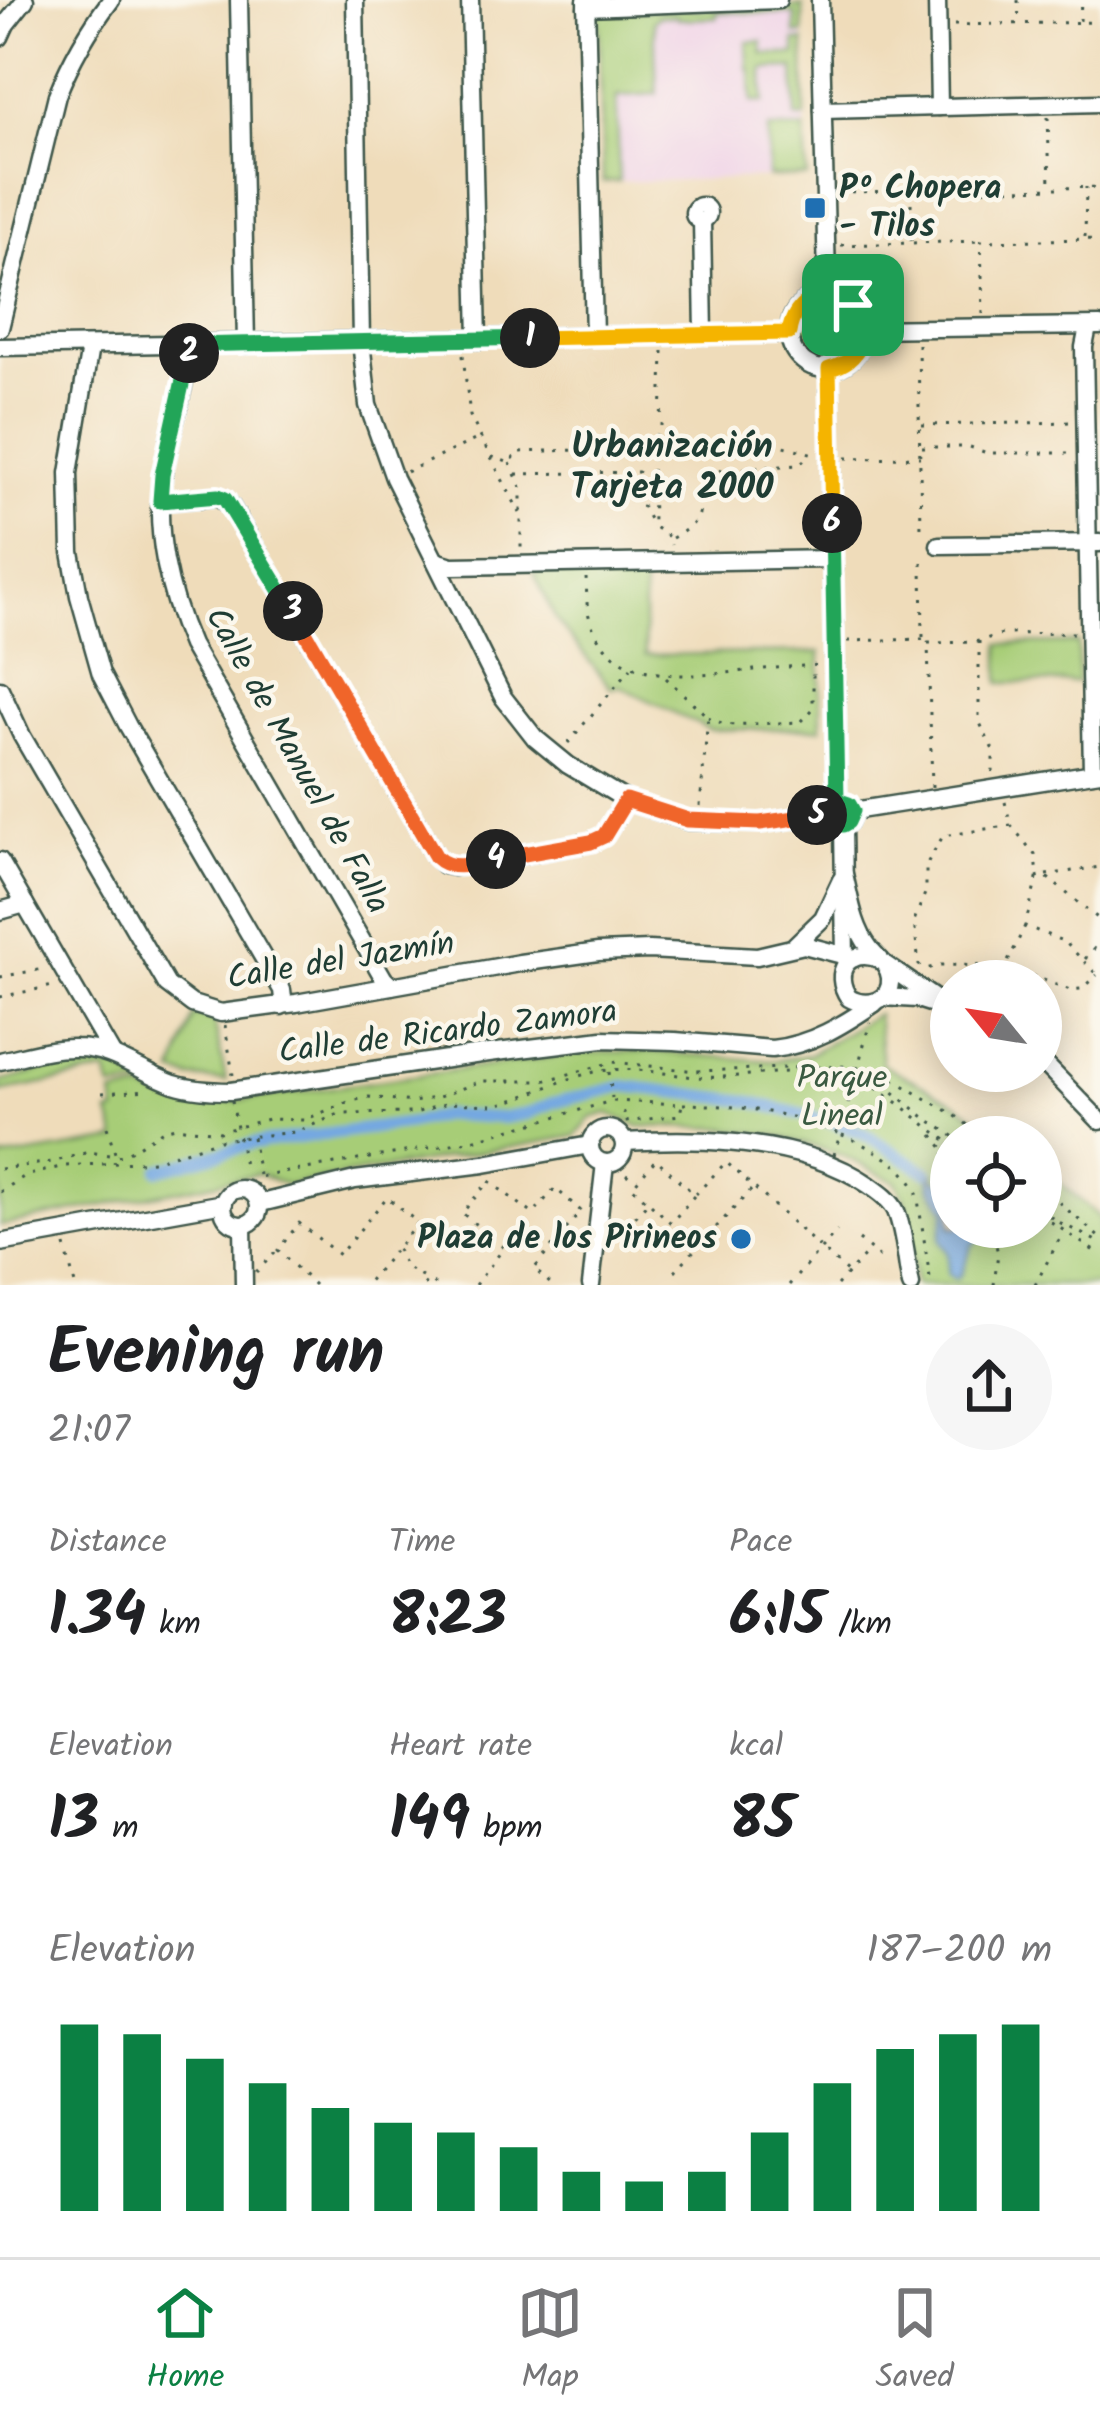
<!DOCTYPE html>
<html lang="en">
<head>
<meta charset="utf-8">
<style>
	:root { --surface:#fff; --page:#f6f6f6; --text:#202124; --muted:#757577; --line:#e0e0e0; --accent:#0b8043 }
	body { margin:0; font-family:Kalam,sans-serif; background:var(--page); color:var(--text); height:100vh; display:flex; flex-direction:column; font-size:45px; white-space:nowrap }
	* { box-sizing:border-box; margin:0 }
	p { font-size:39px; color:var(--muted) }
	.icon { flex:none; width:66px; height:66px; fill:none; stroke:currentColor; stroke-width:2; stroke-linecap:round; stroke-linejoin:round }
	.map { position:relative; height:1285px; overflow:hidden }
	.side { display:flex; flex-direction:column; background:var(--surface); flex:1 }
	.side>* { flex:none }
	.needle { width:78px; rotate:300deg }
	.buttons { position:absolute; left:930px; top:960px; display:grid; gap:24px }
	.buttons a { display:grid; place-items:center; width:132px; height:132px; border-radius:50%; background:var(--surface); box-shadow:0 6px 30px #0003; font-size:60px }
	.pin { position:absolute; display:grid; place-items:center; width:102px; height:102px; color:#fff; margin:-51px; border-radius:24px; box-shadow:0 6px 18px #0006 }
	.km { position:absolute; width:60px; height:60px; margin:-30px; border-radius:50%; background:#222; color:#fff; font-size:33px; line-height:60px; text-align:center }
	.round { display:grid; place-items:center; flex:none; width:126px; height:126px; border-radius:63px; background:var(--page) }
	.headline { display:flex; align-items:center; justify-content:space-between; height:204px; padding:0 48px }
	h1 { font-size:66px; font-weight:600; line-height:90px }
	.metrics { display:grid; grid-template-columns:repeat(3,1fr); gap:18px; height:204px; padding:12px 48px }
	.metrics div { display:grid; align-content:center }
	.metrics b { font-size:60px; font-weight:600 }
	.metrics small { font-size:33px; font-weight:400 }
	.metrics p { font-size:33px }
	.chart { height:336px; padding:24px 48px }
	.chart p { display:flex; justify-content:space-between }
	.chart svg { width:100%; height:216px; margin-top:12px; stroke:var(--accent); stroke-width:6 }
	.menu { display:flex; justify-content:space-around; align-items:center; height:168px; border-top:3px solid var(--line); background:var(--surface); font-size:33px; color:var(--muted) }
	.menu a { display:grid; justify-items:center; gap:6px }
	.menu .current { color:var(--accent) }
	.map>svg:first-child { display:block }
	.built { fill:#efd0e7 }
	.green { fill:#a7cd77; stroke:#638556; stroke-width:3 }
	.water { fill:#75a8e1; stroke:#4a728a; stroke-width:3 }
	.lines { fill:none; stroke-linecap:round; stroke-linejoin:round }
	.canal { stroke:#75a8e1; stroke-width:12 }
	.minor-casing { stroke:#3e5548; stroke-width:21 }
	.path { stroke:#3e5548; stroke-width:3; stroke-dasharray:3 9; stroke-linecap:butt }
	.minor { stroke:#fff; stroke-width:16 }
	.path-bridge { stroke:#3e5548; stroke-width:3; stroke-dasharray:3 9; stroke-linecap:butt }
	.split-1-casing { stroke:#fff; stroke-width:24 }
	.split-2-casing { stroke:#fff; stroke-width:24 }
	.split-3-casing { stroke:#fff; stroke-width:24 }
	.split-4-casing { stroke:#fff; stroke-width:24 }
	.split-5-casing { stroke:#fff; stroke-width:24 }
	.split-6-casing { stroke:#fff; stroke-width:24 }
	.split-7-casing { stroke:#fff; stroke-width:24 }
	.split-1 { stroke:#f5b400; stroke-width:15 }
	.split-2 { stroke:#22a559; stroke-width:15 }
	.split-3 { stroke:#22a559; stroke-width:15 }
	.split-4 { stroke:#f0652b; stroke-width:15 }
	.split-5 { stroke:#f0652b; stroke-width:15 }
	.split-6 { stroke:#22a559; stroke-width:15 }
	.split-7 { stroke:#f5b400; stroke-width:15 }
	.poi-dot { fill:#1f6fb2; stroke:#fbf7ec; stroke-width:4.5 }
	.labels { text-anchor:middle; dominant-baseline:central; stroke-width:9; stroke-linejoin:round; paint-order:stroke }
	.poi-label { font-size:33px; font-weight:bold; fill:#1f3d34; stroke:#fbf7ec; text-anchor:start }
	.street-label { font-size:33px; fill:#1f3d34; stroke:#fbf7ec }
	.park-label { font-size:33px; fill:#3a5a41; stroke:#fbf7ec }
	.neighbourhood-label { font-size:36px; font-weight:bold; fill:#1f3d34; stroke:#fbf7ec }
</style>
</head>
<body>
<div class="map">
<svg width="1100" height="1285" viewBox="0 0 1100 1285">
	<rect width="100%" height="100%" fill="#fbf7ec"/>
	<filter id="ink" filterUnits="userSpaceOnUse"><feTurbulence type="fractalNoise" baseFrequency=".00833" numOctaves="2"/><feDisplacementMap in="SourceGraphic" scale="24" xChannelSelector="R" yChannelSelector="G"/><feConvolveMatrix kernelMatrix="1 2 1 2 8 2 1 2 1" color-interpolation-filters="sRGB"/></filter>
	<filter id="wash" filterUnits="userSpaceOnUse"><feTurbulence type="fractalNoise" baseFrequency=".004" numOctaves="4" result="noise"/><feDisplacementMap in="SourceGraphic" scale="48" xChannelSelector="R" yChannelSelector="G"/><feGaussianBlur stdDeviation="2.7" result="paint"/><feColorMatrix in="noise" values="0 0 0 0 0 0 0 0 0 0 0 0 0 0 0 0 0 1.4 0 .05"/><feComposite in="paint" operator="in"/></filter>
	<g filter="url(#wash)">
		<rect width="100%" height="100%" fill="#efdcba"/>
		<path class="built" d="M599,0H790L791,6H803L807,177L603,182Z"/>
		<g class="green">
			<path d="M803,6V34H795V14L717,12V18L678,19L677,16H658L654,21L657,94L617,96L619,181L603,182L599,11Z"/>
			<path d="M762,41L763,54H795V41H804L805,118H796L794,68L763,69L764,102H752L751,70L748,69L747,42Z"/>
			<path d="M805,129L807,177H768V129Z"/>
			<circle cx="827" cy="331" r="27"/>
			<path d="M643,571L645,655L820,652L821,728L710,730L620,686L611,688L556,620L534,573Z"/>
			<path d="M1078,643V682L1000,683V644Z"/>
			<path d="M194,1014L214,1020L226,1081L190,1078L174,1073Z"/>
			<path d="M877,1014L882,1064L955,1102L1005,1137H951V1227H1041V1166L1100,1218V1285H915L907,1203L896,1182L841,1155L776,1135L722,1128L638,1126L608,1113L591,1118L576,1136L287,1185L258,1174L0,1226V1159L117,1140L110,1114L116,1112L113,1095L143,1091L160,1097L204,1103L234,1101L580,1053L643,1051L772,1061L808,1055Z"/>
			<path d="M88,1063L114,1067L157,1089L144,1086L112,1089L107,1072L0,1092V1082L67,1064Z"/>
		</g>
		<path class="water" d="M928,1170L934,1173L933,1178L951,1188V1227H985L984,1237L972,1245L961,1275L956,1279L948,1274V1253L940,1239L946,1210L931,1188L930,1179L926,1175Z"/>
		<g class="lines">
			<path class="canal" d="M159,1170L253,1144L411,1123L445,1115L503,1118L527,1114L552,1103L624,1086L748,1101L832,1122L863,1133L927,1172"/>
		</g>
	</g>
	<g filter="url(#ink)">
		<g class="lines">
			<g class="minor-casing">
				<g id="minor">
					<path d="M239,0L246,344"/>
					<path d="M355,0L361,341L368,405L394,478L503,697L535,738L568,765L626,800L688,821L760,823L828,814"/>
					<path d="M470,0L478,340"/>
					<path d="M586,0L594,336"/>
					<path d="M820,0L827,279L830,295"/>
					<path d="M937,0L939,107"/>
					<path d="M586,7L778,0"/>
					<path d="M0,37L6,24L25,0"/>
					<path d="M823,110L1100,103"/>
					<circle cx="701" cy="213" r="7"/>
					<path d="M702,220L704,335"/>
					<circle cx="826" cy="332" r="37"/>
					<path d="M1088,327L1084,347L1092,773"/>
					<path d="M0,328L57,95C71,60 88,30 111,0"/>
					<path d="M863,329L1100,326"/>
					<path d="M189,345C186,389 170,430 163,473C153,529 169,594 191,645L384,979L391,986"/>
					<path d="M0,347L789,333"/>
					<path d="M90,347L69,473L70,512L71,552L79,596L101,674L128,726L282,990L283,999L281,1006"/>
					<path d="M829,369L837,800L832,803L828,814L836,824L849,822L853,811"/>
					<path d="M160,501L217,497L230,505L436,857L444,865L454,867L591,842L604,836L626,800"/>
					<path d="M939,545L1100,543"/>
					<path d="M436,561L452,566L833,559"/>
					<path d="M0,689L22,736L167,985L192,1004L221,1013L296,1003L520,963L598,952L649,950L757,956L804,945L854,958"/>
					<path d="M853,811L1100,772"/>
					<path d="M843,825L845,960"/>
					<path d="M0,861L112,1054"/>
					<path d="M844,874C850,898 853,926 869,947C876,957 889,964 890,978C892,1002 866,1008 849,998C831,972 849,947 879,959"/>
					<path d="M0,911L25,904"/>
					<path d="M795,945L823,918L841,880"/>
					<path d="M886,965L951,1010"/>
					<path d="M883,997L917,999L939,1006"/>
					<path d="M1041,1060L1100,1121"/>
					<path d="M0,1061C24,1056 51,1047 76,1048C113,1048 140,1072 174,1084C193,1090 211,1091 231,1091L481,1054L602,1039L675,1041L772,1049C811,1045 843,1025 875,1003"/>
					<circle cx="607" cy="1146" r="17"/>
					<path d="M624,1142C701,1137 804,1140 869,1185C879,1192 891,1200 896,1211C905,1233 906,1262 911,1285"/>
					<circle cx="241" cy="1207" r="18"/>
					<path d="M258,1201L265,1202L355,1180L484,1164L590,1145"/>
					<path d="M243,1225L244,1285"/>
					<path d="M0,1243L224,1203"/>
					<path d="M591,1285L605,1163"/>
				</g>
			</g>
			<g class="path">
				<path d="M1018,0L1019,22"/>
				<path d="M1080,21L1081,0"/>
				<path d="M954,25L1100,22"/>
				<path d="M1048,117L1050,186"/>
				<path d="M911,191L1100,187"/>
				<path d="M839,192L911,191V241"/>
				<path d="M1085,237L1086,187"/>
				<path d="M841,245L981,241"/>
				<path d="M983,314L981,241L1100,239"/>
				<path d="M918,344L921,531"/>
				<path d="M663,351L661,426L654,440L652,464L653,526L669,537L671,545"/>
				<path d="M463,355L470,416L490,456L510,463L518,452L751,444H777L814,454"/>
				<path d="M922,425L1074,422"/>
				<path d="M922,447H970L987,453H1073"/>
				<path d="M491,458L520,513"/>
				<path d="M846,458L920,457"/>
				<path d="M510,463L521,487V552"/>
				<path d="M406,472L479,438"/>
				<path d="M516,474L638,472L640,502L652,525"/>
				<path d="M672,538C718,514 690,505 704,471L799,465L810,454"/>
				<path d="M922,562L923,637"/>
				<path d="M586,578C587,590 586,605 589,616C609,690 698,676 754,670C776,668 799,666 821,665"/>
				<path d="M848,641L923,639L927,642"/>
				<path d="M979,641V721L993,750V772"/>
				<path d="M666,678L708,717L700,806"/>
				<path d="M708,717L726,725L801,722L813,709V668"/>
				<path d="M568,743L631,668"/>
				<path d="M932,787L928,643L975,642L1002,634L1074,633"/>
				<path d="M1005,802L1011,825L1035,855L1037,877L1044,875L1100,920"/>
				<path d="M1011,825L943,836L926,865V891L914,921L919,965L926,969L940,965L1006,966L1014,981"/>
				<path d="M1046,875L1100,867"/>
				<path d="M1037,878L1025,926L1065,942L1100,978"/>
				<path d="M1025,926L1006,966L1070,990L1081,989L1097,975"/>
				<path d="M1085,959L1100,942"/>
				<path d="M0,977L43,969"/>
				<path d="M0,997L53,986"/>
				<path d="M225,1025L233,1075"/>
				<path d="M609,1072L612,1098"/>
				<path d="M866,1081L875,1069L953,1114L984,1137"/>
				<path d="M102,1093L148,1090"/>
				<path d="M683,1104C735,1105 792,1112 840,1134L870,1022"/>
				<path d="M107,1127L116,1156L114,1163"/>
				<path d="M933,1135L951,1158"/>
				<path d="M252,1137L259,1175"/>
				<path d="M944,1153L949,1166L946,1174"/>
				<path d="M834,1155L840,1134C868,1146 906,1164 917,1193L931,1285"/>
				<path d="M0,1169L52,1162L89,1152L116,1156L124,1155L163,1130L175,1127L219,1132L268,1119L304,1120L348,1102L369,1097L413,1102L439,1097L481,1081H543L613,1062L696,1071L849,1066L871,1074L923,1116L955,1137"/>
				<path d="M626,1174L634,1181"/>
				<path d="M256,1186L259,1177L469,1141L612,1101L682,1104L680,1115L625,1122V1115L620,1103"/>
				<path d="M1041,1187L1100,1238"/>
				<path d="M0,1192L25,1176L64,1166L154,1161L219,1140L296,1132L339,1114L415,1113L448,1103L494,1105L508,1102C536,1092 566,1078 595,1072C629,1065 662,1074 696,1077C744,1080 806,1063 852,1077C889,1089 918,1122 951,1143"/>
				<path d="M651,1204L671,1223L694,1196"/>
				<path d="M1041,1208L1053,1219L1100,1243"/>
				<path d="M1041,1215L1100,1255"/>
				<path d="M1013,1227H1014"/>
				<path d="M859,1240L881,1259"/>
				<path d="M612,1244L648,1202L632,1187L656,1159L695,1195L726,1162L848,1273"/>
				<path d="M65,1246L75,1285"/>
				<path d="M397,1249C403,1267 412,1272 428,1280"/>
				<path d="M675,1271L753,1188"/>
				<path d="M256,1272L278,1250"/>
				<path d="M314,1285L278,1250L299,1223L339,1255L387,1197L418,1223L365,1285"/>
				<path d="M424,1285L428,1280L435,1285"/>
				<path d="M475,1285L504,1248L462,1213L489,1181L533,1214L555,1188L581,1211L534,1269L552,1285"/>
				<path d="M789,1285L837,1231"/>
				<path d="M837,1285L870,1250"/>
				<path d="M994,1285L998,1253L993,1234L999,1227"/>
				<path d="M1035,1285L1062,1234"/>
			</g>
			<use href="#minor" class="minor"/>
			<path class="path-bridge" d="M232,1101L245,1171"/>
		</g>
	</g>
	<g class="lines" filter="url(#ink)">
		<g class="split-1-casing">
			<path id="split-1" d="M530,338L789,333C794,299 825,285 853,305"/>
		</g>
		<g class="split-2-casing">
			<path id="split-2" d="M189,353V345L530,338"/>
		</g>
		<g class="split-3-casing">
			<path id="split-3" d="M189,353L162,475L160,501L218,496L225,499L293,611"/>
		</g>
		<g class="split-4-casing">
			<path id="split-4" d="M293,611L436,857C452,873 476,863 496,859"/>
		</g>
		<g class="split-5-casing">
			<path id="split-5" d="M496,859L591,842L604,836L626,800L688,820L760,823L817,815"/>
		</g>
		<g class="split-6-casing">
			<path id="split-6" d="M817,815L828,814L830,820L843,825L848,822L853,811L849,804L837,800L832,523"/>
		</g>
		<g class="split-7-casing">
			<path id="split-7" d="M832,523L829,369C861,361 872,333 853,305"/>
		</g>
		<use href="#split-1" class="split-1"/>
		<use href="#split-2" class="split-2"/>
		<use href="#split-3" class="split-3"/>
		<use href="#split-4" class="split-4"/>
		<use href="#split-5" class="split-5"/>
		<use href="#split-6" class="split-6"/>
		<use href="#split-7" class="split-7"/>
	</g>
	<g class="poi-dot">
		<rect x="803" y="196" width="24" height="24" rx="6"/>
		<circle cx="741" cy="1239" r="12"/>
	</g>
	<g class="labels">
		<g class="poi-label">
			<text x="839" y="189">Pº Chopera<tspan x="839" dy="38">- Tilos</tspan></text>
			<text x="717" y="1239" text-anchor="end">Plaza de los Pirineos</text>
		</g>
		<g class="street-label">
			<text transform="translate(296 761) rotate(61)">Calle de Manuel de Falla</text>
			<text transform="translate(341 962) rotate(-9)">Calle del Jazmín</text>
			<text transform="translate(448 1033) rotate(-7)">Calle de Ricardo Zamora</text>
		</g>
		<g class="park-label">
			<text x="842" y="1079">Parque<tspan x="842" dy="38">Lineal</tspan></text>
		</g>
		<g class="neighbourhood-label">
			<text x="672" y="447">Urbanización<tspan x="672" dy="41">Tarjeta 2000</tspan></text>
		</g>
	</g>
</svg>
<div class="buttons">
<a><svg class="needle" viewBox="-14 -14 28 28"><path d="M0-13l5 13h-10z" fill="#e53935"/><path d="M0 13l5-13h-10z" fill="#757577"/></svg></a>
<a><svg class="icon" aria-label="locate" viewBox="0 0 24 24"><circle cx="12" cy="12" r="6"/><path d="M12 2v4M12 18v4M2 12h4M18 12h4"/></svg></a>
</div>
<div class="pin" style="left:853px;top:305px;background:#1e9e55"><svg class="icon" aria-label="arrive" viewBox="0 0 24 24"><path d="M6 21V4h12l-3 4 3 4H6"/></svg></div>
<b class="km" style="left:530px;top:338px">1</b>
<b class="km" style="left:189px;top:353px">2</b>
<b class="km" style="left:293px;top:611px">3</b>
<b class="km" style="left:496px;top:859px">4</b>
<b class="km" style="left:817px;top:815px">5</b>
<b class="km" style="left:832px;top:523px">6</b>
</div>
<section class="side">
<div class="headline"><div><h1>Evening run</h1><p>21:07</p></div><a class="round"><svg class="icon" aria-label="share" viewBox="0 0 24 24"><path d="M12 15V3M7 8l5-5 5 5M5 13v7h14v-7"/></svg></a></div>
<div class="metrics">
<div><p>Distance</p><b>1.34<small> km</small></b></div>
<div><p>Time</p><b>8:23</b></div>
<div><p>Pace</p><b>6:15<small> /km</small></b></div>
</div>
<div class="metrics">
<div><p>Elevation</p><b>13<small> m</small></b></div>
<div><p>Heart rate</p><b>149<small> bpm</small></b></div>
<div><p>kcal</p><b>85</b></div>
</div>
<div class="chart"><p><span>Elevation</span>187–200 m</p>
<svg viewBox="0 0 160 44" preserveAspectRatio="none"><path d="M5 44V6M15 44V8M25 44V13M35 44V18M45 44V23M55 44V26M65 44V28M75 44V31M85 44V36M95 44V38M105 44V36M115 44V28M125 44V18M135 44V11M145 44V8M155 44V6"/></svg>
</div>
</section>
<nav class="menu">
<a class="current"><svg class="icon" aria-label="home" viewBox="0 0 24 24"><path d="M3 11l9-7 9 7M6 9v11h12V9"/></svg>Home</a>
<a><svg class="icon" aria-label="map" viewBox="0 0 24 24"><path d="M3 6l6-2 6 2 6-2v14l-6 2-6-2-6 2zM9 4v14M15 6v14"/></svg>Map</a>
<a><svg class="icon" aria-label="saved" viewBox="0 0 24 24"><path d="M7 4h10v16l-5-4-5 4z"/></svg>Saved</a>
</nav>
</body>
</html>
